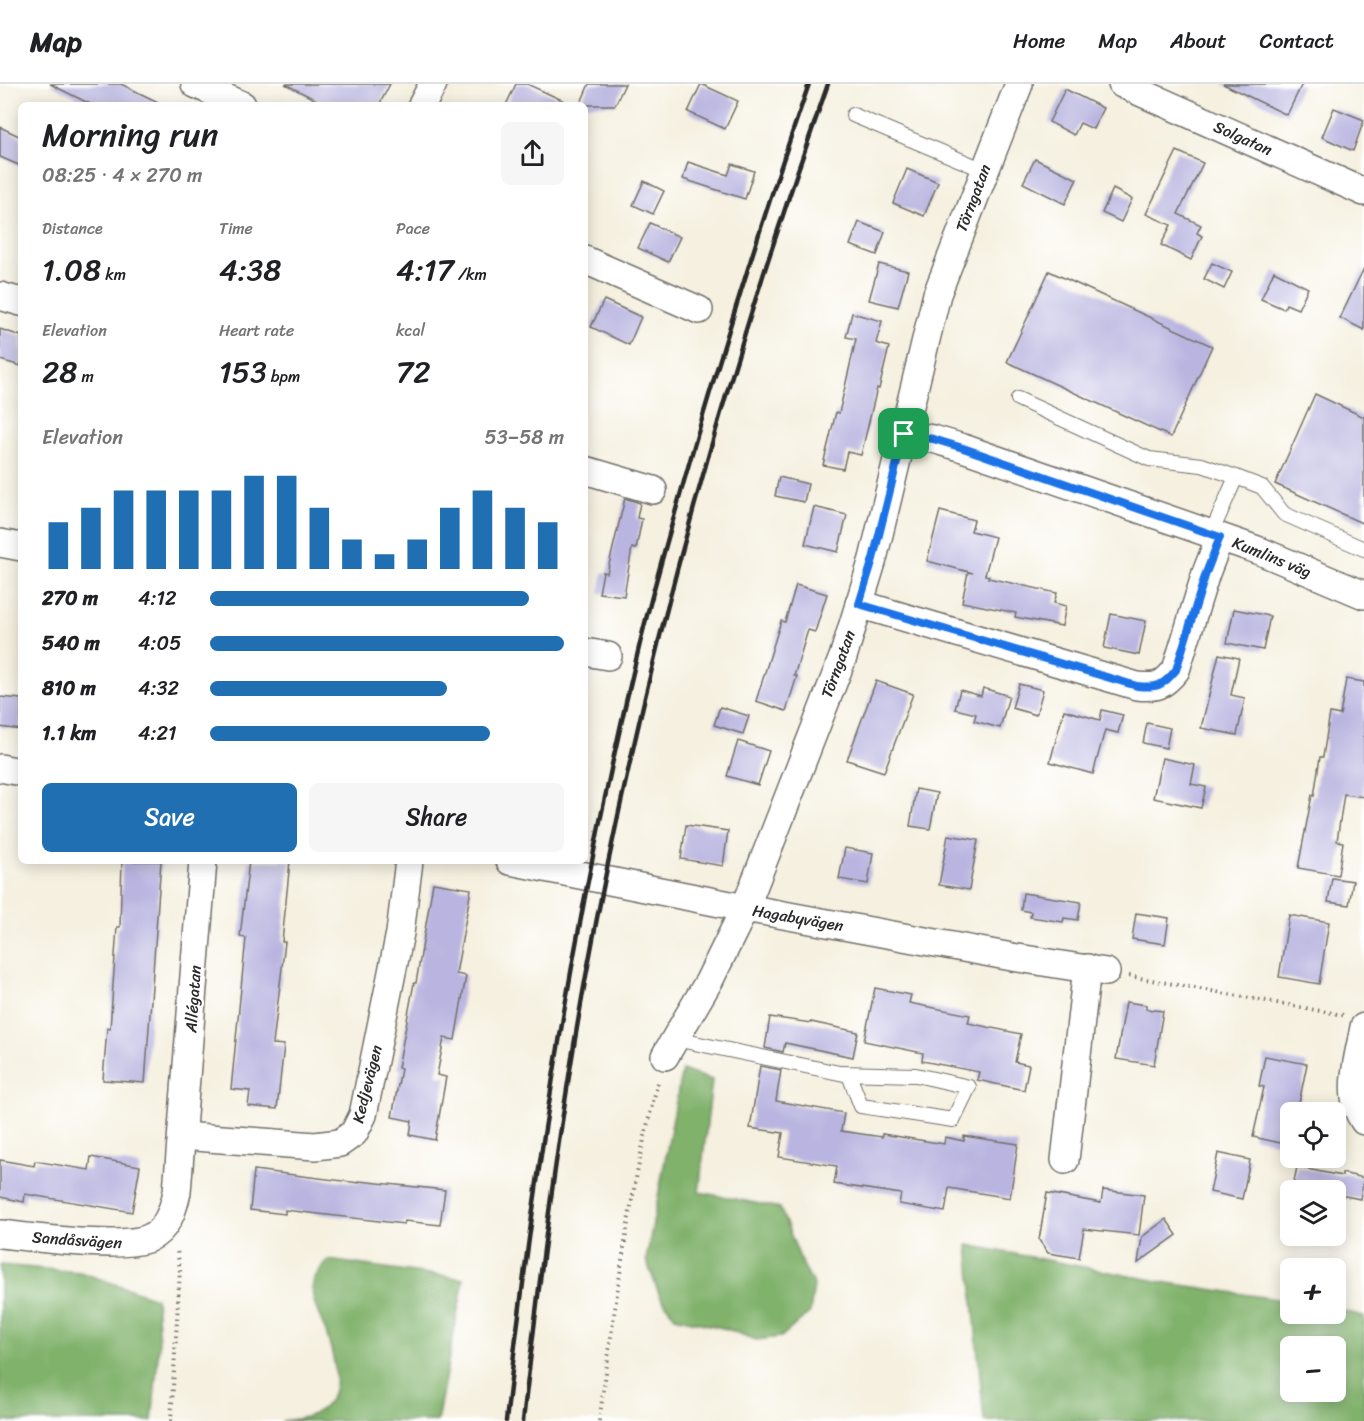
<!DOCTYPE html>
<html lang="en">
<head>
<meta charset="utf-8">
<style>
	:root { --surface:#fff; --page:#f6f6f6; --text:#202124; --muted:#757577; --line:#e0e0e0; --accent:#1f6fb2 }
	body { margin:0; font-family:Sriracha,sans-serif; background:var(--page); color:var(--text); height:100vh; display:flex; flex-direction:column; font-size:22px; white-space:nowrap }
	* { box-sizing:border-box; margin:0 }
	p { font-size:20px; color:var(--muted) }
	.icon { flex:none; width:33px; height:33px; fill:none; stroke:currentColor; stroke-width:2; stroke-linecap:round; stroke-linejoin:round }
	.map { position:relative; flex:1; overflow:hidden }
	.side { position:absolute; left:18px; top:18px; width:570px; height:762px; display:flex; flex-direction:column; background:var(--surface); border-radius:9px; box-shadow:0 3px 15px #0003 }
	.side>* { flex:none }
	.tools { position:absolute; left:1280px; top:1018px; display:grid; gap:12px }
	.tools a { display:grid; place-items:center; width:66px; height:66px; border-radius:9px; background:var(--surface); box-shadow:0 3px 15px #0003; font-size:30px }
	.pin { position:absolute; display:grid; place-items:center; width:51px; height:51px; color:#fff; margin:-26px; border-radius:12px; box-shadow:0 3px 9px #0006 }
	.round { display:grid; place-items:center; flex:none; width:63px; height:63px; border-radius:9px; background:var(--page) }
	.head { display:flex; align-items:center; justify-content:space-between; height:102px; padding:0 24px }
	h1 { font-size:33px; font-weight:600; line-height:45px }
	.figures { display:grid; grid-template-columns:repeat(3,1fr); gap:9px; height:102px; padding:6px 24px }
	.figures div { display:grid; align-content:center }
	.figures b { font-size:30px; font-weight:600 }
	.figures small { font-size:16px; font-weight:400 }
	.figures p { font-size:16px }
	.chart { height:168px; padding:12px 24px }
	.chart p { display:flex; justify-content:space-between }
	.chart svg { width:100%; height:108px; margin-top:6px; stroke:var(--accent); stroke-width:6 }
	.primary-button { display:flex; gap:12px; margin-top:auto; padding:12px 24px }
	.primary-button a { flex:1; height:69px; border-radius:9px; background:var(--accent); color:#fff; font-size:24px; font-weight:600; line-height:69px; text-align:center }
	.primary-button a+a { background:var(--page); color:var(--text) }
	ul { padding:0 24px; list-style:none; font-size:20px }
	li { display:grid; grid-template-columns:96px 72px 1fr; align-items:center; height:45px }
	li i { height:15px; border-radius:8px; background:var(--accent) }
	header { display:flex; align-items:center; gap:36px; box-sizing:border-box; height:84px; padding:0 30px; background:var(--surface); border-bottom:2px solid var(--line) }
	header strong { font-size:28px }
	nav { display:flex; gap:33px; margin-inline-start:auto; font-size:21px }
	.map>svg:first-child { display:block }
	.forest { fill:#81b26c; stroke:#566e4c; stroke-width:1.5; fill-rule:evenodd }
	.building { fill:#bab5e0 }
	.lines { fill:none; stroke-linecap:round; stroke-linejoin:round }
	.service-casing { stroke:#72706a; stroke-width:16 }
	.minor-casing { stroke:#72706a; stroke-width:30 }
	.path { stroke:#72706a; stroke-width:4; stroke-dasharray:1.5 4.5; stroke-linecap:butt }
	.service { stroke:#fff; stroke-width:14 }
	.minor { stroke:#fff; stroke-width:27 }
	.rail { stroke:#2b2b2b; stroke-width:4.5 }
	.route-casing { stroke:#fff; stroke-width:12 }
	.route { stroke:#1a73e8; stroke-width:8 }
	.labels { text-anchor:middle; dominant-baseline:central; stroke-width:4.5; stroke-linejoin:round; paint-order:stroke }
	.street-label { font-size:16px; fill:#2b2b2b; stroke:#fff }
</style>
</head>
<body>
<header>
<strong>Map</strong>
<nav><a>Home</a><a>Map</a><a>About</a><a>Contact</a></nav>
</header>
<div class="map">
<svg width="1364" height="1337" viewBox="0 0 1364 1337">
	<rect width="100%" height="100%" fill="#fff"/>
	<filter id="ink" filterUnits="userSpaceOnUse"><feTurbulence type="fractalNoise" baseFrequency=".0167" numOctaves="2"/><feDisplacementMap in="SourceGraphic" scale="12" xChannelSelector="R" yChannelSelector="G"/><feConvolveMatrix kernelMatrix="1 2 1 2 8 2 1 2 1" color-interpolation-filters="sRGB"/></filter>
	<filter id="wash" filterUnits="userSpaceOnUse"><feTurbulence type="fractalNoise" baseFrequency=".008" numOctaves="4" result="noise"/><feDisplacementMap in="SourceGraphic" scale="24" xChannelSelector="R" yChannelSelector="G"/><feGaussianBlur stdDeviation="1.35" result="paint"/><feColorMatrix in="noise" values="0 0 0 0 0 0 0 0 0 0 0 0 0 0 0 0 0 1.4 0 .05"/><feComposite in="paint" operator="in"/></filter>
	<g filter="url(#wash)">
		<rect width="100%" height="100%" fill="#f5f0df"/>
		<g class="forest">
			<path d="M682,986L712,996L699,1108L780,1124L802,1179L814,1201L810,1228L781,1253L756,1256L727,1245L675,1233L660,1212L646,1176Z"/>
			<path d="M968,1161L1168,1199L1290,1217V1230H1335V1225L1364,1232V1337H984ZM1290,1263H1335V1308H1290Z"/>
			<path d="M328,1176L464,1195L437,1337H281C290,1336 301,1335 309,1332C347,1317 336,1279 326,1248C320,1231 310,1218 313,1199C314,1191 323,1183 328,1176Z"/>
			<path d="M0,1181L80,1188L156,1214L159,1260L152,1337H0Z"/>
		</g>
		<g id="blocks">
			<g class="building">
				<path d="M50,0H121L164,21H92Z"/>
				<path d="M285,0H390L379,21H326Z"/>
				<path d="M516,0H527L573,21H506Z"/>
				<path d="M589,0H625L615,21H580Z"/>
				<path d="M701,0L738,17L725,45L688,28Z"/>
				<path d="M1223,0H1302L1287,31Z"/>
				<path d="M1065,5L1103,24L1093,45L1080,39L1074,51L1049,38Z"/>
				<path d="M1334,24L1364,36L1353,67L1322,53Z"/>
				<path d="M0,43L21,53V82L0,73Z"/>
				<path d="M1177,67L1203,79L1178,130L1201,141L1197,149L1202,152L1191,176L1161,161L1171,141L1146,130Z"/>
				<path d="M1035,75L1077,95L1065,120L1023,99Z"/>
				<path d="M688,78L728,91L732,80L754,87L745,115L683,95Z"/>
				<path d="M907,85L938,98L924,132L893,119Z"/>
				<path d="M644,97L664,107L653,130L633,121Z"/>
				<path d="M1113,105L1132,115L1121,138L1102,129Z"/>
				<path d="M859,138L885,148L877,171L850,161Z"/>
				<path d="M650,139L680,153L668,178L638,164Z"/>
				<path d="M1212,179L1232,188L1224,205L1204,195Z"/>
				<path d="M879,180L908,187L898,223L869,216Z"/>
				<path d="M1364,184V246L1340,234Z"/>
				<path d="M1049,187L1212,262L1171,353L1007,278Z"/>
				<path d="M1274,187L1308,204L1298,225L1286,220L1284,225L1261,215Z"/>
				<path d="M604,216L641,233L629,261L591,243Z"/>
				<path d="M852,229L882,237L876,259L889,263L879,305L877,304L861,371L847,368L843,385L823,381L836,328L839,329L856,255L846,253Z"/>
				<path d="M0,245L21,252V282L0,276Z"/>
				<path d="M1315,310L1364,333V440L1275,400Z"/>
				<path d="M779,393L808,400L804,418L775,412Z"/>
				<path d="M625,414L640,419L637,434L642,435L636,465L632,464L624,512L599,509L603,488L607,489Z"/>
				<path d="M814,423L847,431L838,468L805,460Z"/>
				<path d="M940,427L974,436L971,447L995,453L985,491L989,492L988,494L1057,509L1054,519L1066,522L1062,542L1015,533L1016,529L962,518L968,488L973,489L927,477Z"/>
				<path d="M796,501L827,510L815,548L808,546L794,592H797L786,627L756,617L781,537L785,538Z"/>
				<path d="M1234,525L1270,532L1263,566L1227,559Z"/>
				<path d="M1111,530L1146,537L1139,571L1104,564Z"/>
				<path d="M1219,570L1239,574L1231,611L1245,614L1237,651L1201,644Z"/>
				<path d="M1346,595L1364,598V713L1344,710L1337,757L1343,758L1338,791L1298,784L1312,711L1314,712L1320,673H1323L1330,629L1340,631Z"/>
				<path d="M876,597L913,610L884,688L847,676Z"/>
				<path d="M1019,600L1043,606L1036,631L1012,624Z"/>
				<path d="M983,604L1009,612L1000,644L974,637L976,630L955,625L960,606L981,612Z"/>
				<path d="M0,613L21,615V646L0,643Z"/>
				<path d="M720,623L749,632L743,650L714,641Z"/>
				<path d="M1064,626L1100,636L1102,626L1123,631L1118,649L1105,646L1093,690L1050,678Z"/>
				<path d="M1147,639L1170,644L1166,664L1143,659Z"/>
				<path d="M738,657L769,667L758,701L727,692Z"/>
				<path d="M1162,674L1195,681L1191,700L1206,703L1201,724L1153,714Z"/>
				<path d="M916,705L937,709L930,745L910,742Z"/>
				<path d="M686,741L728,747L723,782L681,775Z"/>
				<path d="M948,751L978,756L969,806L939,801Z"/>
				<path d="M845,764L873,769L868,800L839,795Z"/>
				<path d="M122,777H161L145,999L103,996L107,944L110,945L117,843H120Z"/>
				<path d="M249,777H290L282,858H285L273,960L284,961L277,1025L248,1022L250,1007L231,1005L246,854L240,853Z"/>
				<path d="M1332,794L1353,797L1349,821L1328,818Z"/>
				<path d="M433,799L471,805L456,890L466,892L455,956L444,954L437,991L446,993L435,1056L410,1051L412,1037L392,1033L401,985L398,984L414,899H416Z"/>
				<path d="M1023,809L1081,818L1078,836L1064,834L1063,838L1030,833L1031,828L1021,826Z"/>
				<path d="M1136,829L1169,834L1165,860L1132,855Z"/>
				<path d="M1289,831L1329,838L1319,900L1279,893Z"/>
				<path d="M875,904L911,911L909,919L970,931L968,939L1021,950L1015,978L1029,981L1024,1006L977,996L979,988L922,977L923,969L864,957Z"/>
				<path d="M1126,918L1146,921V925L1163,927L1154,981L1116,975Z"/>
				<path d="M770,933L811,939V938L858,948L853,973L785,959L783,968L765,964Z"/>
				<path d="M1265,972L1307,980L1297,1029H1290V1061L1253,1053L1264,1003L1259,1002Z"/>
				<path d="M760,982L781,986L776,1017L844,1029L841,1047L882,1053V1050L944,1060L945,1053L964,1057V1052L1018,1060L1010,1114L949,1104L945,1128L899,1120L901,1110L834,1100L837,1082L779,1073L783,1049L750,1044Z"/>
				<path d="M1218,1069L1250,1076L1242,1115L1210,1108Z"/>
				<path d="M91,1073L140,1082L132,1128L25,1110L24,1118L0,1113V1076L34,1082L35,1077L89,1086Z"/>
				<path d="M1297,1083L1342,1092V1089L1364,1094L1360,1115L1335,1110V1107H1292Z"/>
				<path d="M254,1086L359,1099V1097L445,1106L440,1141L405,1137L404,1140L285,1126V1130L250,1126Z"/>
				<path d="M1103,1106L1144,1111L1139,1151L1084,1145L1079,1174L1048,1169L1039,1156L1047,1109L1101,1119Z"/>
				<path d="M1166,1135L1177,1151L1138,1179L1142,1153Z"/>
			</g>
		</g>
	</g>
	<g filter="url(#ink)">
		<use href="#blocks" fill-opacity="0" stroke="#72706a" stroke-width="1.5"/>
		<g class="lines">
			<g class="service-casing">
				<g id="service">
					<path d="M853,31L984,86"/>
					<path d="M1018,315L1149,375L1202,381L1236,393L1211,450"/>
					<path d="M1236,393L1262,403L1284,430L1364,465"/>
					<path d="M675,955L849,991L861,1022L953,1036L969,1003L916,991L842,989"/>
				</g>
			</g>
			<g class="minor-casing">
				<g id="minor">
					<path d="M195,0L242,21"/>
					<path d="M1122,0L1364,108"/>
					<path d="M422,21L433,0"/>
					<path d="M585,176L699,226"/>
					<path d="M0,212L21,218"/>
					<path d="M904,350L933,355L963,364L1220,453L1260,467L1364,511"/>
					<path d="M585,386L653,406"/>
					<path d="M0,459L21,463"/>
					<path d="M859,520L1137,602C1157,604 1163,602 1176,586L1206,489L1220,453"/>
					<path d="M585,568L608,572"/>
					<path d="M0,684L21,688"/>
					<path d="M510,777L745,824L1012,873L1106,888"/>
					<path d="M1364,943C1359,973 1345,1010 1364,1037"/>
					<path d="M665,972L709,897L745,824L843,573L873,475L937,210L1019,0"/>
					<path d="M182,1052L315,1062L340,1059L354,1049L363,1031L400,849L409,777"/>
					<path d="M1065,1076L1087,884"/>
					<path d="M0,1150C33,1153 121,1166 149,1154C167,1146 173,1126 177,1108L203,777"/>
				</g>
			</g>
			<g class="path">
				<path d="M1129,892L1343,931"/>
				<path d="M171,1337L180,1185L177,1166"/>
				<path d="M599,1337C616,1223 628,1107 659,995"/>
			</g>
			<use href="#service" class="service"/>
			<use href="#minor" class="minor"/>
			<g class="rail">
				<path d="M506,1337C536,1074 578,812 641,555C657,490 676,426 694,362C730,240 767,120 809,0"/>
				<path d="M523,1337C540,1188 559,1040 586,892C642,588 724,291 828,0"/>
			</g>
		</g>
	</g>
	<g class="lines" filter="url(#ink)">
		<g class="route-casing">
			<path id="route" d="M904,350L933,355L963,364L1220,453L1206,489L1176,586C1163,602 1157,604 1137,602L859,520L873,475Z"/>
		</g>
		<use href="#route" class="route"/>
	</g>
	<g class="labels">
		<g class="street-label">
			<text transform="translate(1243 54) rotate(24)">Solgatan</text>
			<text transform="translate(973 114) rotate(-69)">Törngatan</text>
			<text transform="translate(1272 473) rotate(22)">Kumlins väg</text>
			<text transform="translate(838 580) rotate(-70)">Törngatan</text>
			<text transform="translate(798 834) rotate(10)">Hagabyvägen</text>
			<text transform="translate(193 915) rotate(-86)">Allégatan</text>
			<text transform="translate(367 1000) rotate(-76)">Kedjevägen</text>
			<text transform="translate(77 1156) rotate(4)">Sandåsvägen</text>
		</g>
	</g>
</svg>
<div class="tools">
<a><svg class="icon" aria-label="locate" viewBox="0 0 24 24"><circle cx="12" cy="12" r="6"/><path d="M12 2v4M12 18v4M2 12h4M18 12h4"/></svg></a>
<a><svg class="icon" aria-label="layers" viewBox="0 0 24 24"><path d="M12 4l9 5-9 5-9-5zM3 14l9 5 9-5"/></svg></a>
<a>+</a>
<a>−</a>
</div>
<div class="pin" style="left:904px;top:350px;background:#1e9e55"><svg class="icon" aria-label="arrive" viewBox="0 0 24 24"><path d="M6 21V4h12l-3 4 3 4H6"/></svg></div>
<section class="side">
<div class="head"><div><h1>Morning run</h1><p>08:25 · 4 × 270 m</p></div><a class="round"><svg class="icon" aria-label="share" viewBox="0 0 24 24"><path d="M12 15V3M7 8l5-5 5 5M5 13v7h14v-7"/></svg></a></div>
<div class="figures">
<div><p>Distance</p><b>1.08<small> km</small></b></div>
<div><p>Time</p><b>4:38</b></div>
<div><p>Pace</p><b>4:17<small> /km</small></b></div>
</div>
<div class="figures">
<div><p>Elevation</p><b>28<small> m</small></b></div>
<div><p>Heart rate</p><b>153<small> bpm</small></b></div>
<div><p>kcal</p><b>72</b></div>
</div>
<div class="chart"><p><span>Elevation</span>53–58 m</p>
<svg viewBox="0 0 160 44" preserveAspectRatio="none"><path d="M5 44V25M15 44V19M25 44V12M35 44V12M45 44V12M55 44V12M65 44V6M75 44V6M85 44V19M95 44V32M105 44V38M115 44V32M125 44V19M135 44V12M145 44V19M155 44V25"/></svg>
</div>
<ul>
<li><b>270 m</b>4:12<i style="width:90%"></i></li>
<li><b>540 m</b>4:05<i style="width:100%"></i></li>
<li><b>810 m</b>4:32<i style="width:67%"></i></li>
<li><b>1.1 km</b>4:21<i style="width:79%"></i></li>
</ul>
<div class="primary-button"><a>Save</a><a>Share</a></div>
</section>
</div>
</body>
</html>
